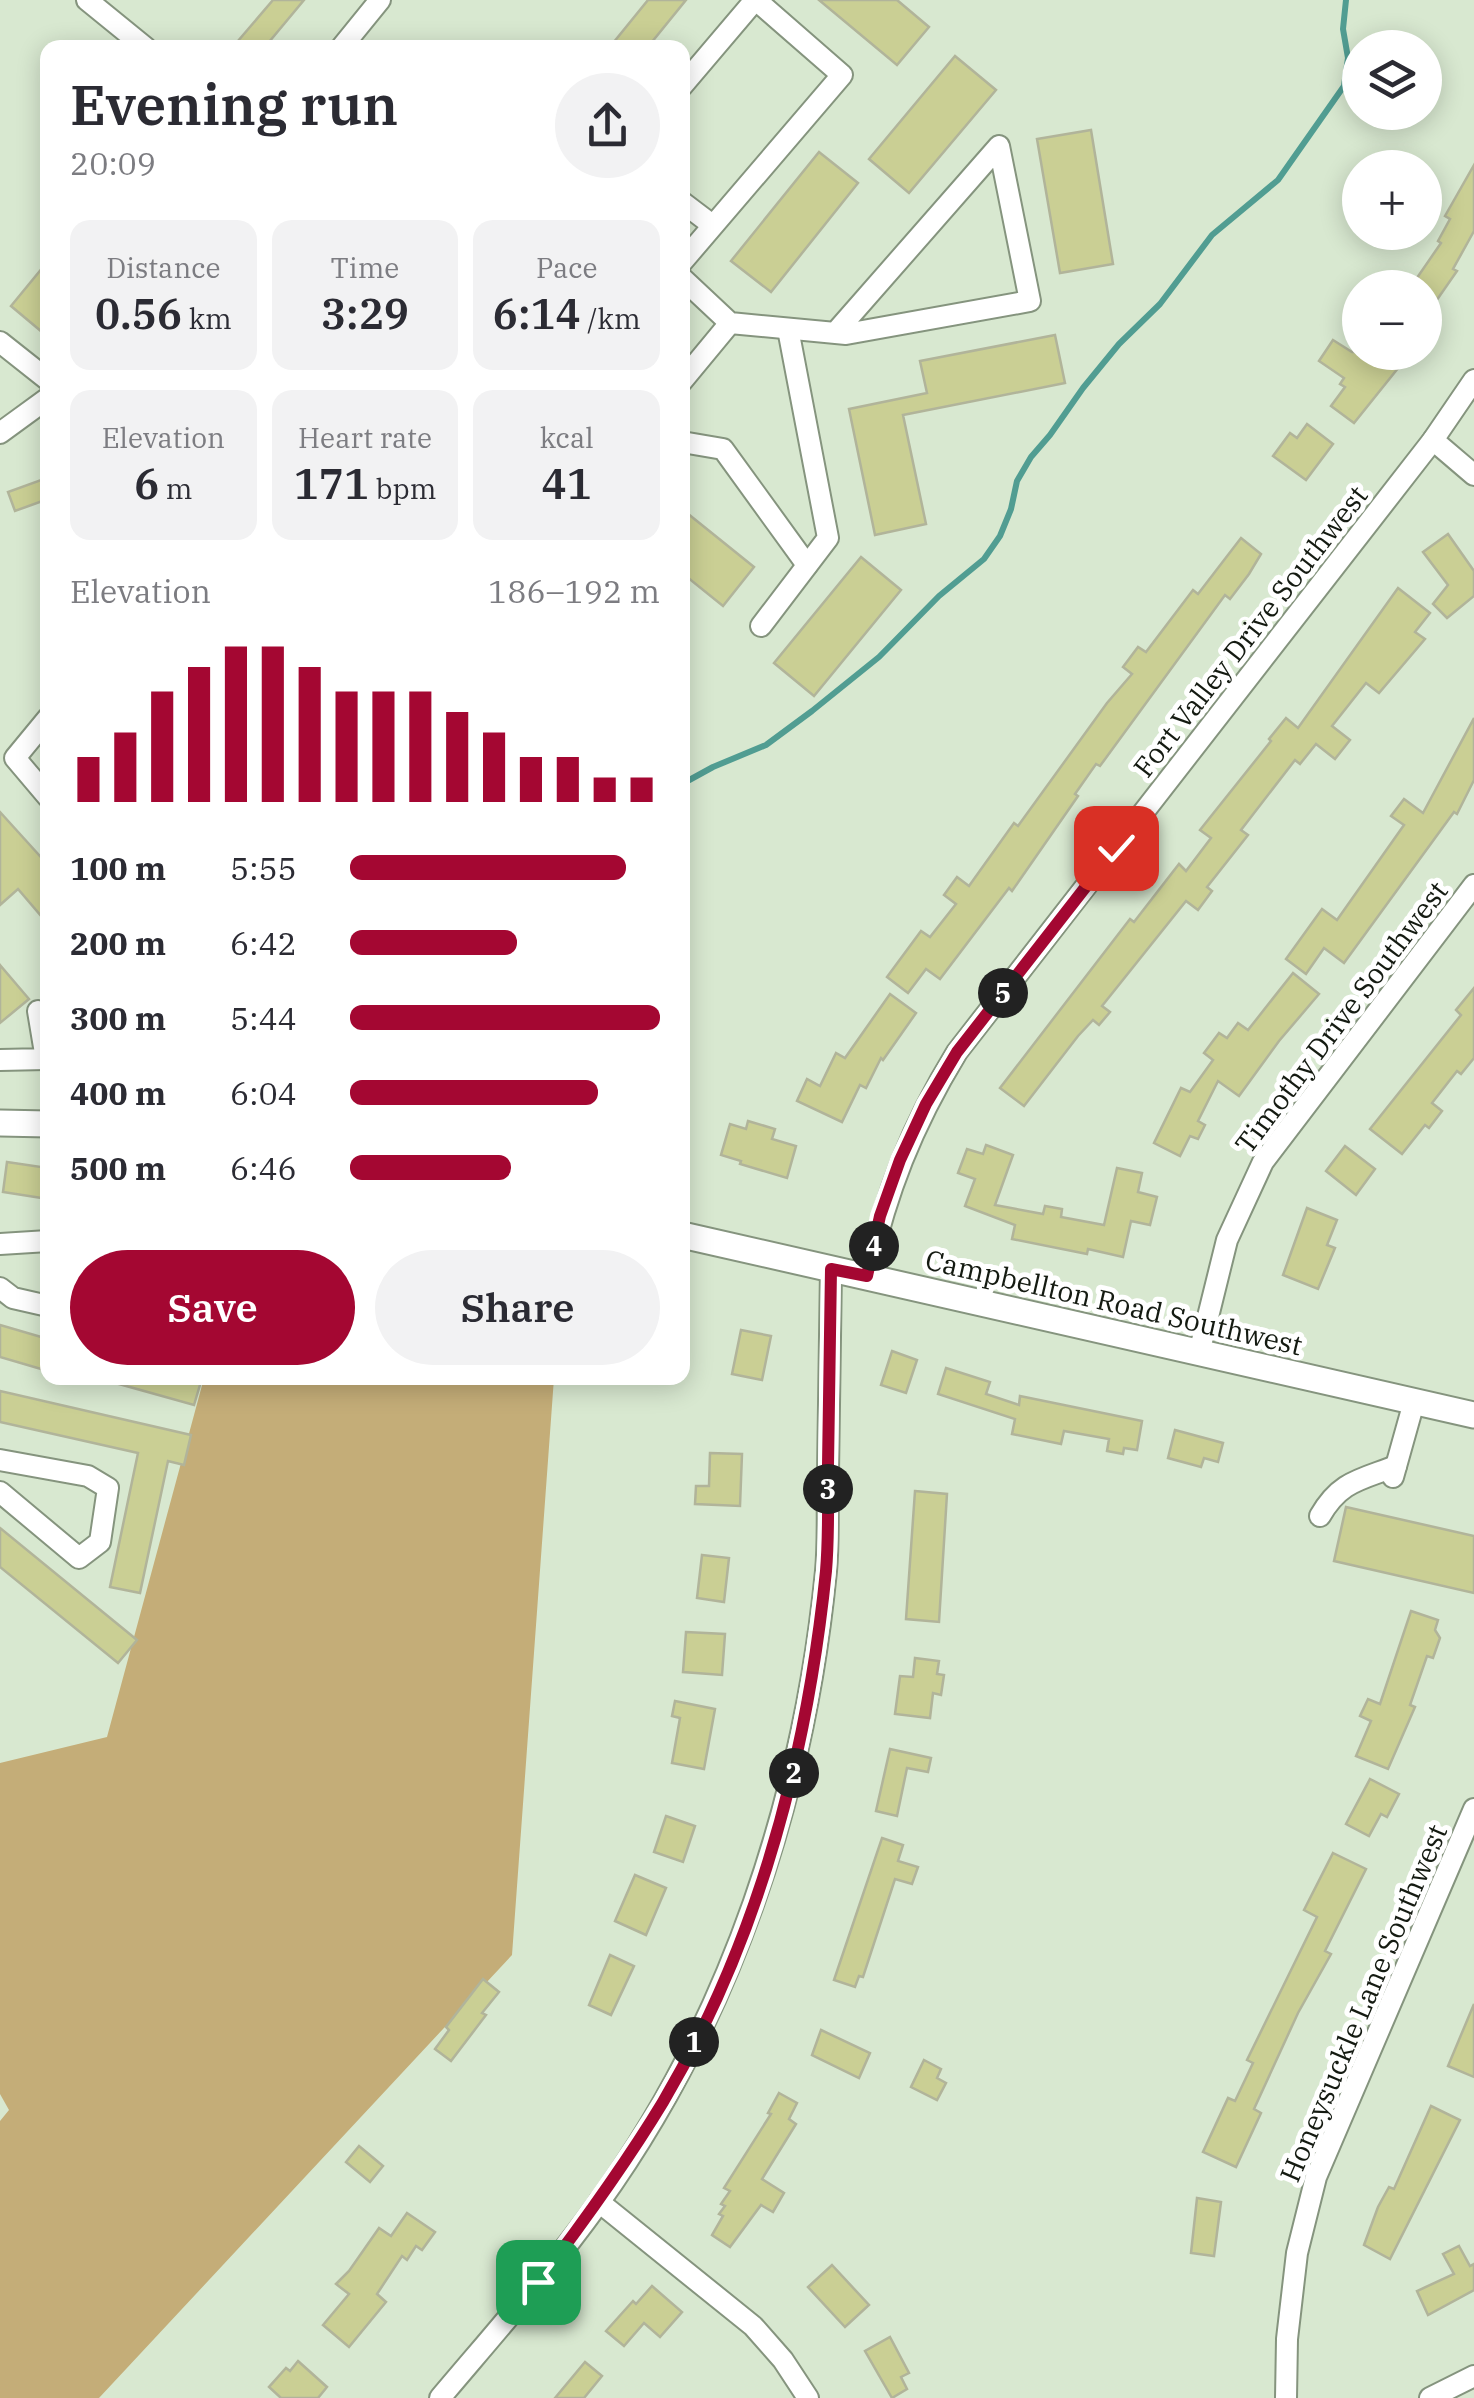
<!DOCTYPE html>
<html lang="en">
<head>
<meta charset="utf-8">
<style>
	:root { --surface:#fff; --page:#f2f2f3; --text:#2b2b33; --muted:#7c7c81; --accent:#a40732 }
	body { margin:0; font-family:"IBM Plex Serif",serif; background:var(--page); color:var(--text); height:100vh; display:flex; flex-direction:column; font-size:38px; white-space:nowrap }
	* { box-sizing:border-box; margin:0 }
	p { font-size:32px; color:var(--muted) }
	.icon { flex:none; width:55px; height:55px; fill:none; stroke:currentColor; stroke-width:2; stroke-linecap:round; stroke-linejoin:round }
	.map { position:relative; flex:1; overflow:hidden }
	.side { position:absolute; left:40px; top:40px; width:650px; height:1345px; display:flex; flex-direction:column; background:var(--surface); border-radius:20px; box-shadow:0 5px 25px #0003 }
	.side>* { flex:none }
	.controls { position:absolute; left:1342px; top:30px; display:grid; gap:20px }
	.controls a { display:grid; place-items:center; width:100px; height:100px; border-radius:50%; background:var(--surface); box-shadow:0 5px 25px #0003; font-size:50px }
	.pin { position:absolute; display:grid; place-items:center; width:85px; height:85px; color:#fff; margin:-42px; border-radius:20px; box-shadow:0 5px 15px #0006 }
	.km { position:absolute; width:50px; height:50px; margin:-25px; border-radius:50%; background:#222; color:#fff; font-size:28px; line-height:50px; text-align:center }
	.round { display:grid; place-items:center; flex:none; width:105px; height:105px; border-radius:52px; background:var(--page) }
	.headline { display:flex; align-items:center; justify-content:space-between; height:170px; padding:0 30px }
	h1 { font-size:55px; font-weight:600; line-height:75px }
	.stats { display:grid; grid-template-columns:repeat(3,1fr); gap:15px; height:170px; padding:10px 30px }
	.stats div { display:grid; align-content:center; border-radius:20px; background:var(--page); text-align:center }
	.stats b { font-size:42px; font-weight:600 }
	.stats small { font-size:28px; font-weight:400 }
	.stats p { font-size:28px }
	.chart { height:280px; padding:20px 30px }
	.chart p { display:flex; justify-content:space-between }
	.chart svg { width:100%; height:180px; margin-top:10px; stroke:var(--accent); stroke-width:6 }
	.primary-button { display:flex; gap:20px; margin-top:auto; padding:20px 30px }
	.primary-button a { flex:1; height:115px; border-radius:60px; background:var(--accent); color:#fff; font-size:40px; font-weight:600; line-height:115px; text-align:center }
	.primary-button a+a { background:var(--page); color:var(--text) }
	ul { padding:0 30px; list-style:none; font-size:32px }
	li { display:grid; grid-template-columns:160px 120px 1fr; align-items:center; height:75px }
	li i { height:25px; border-radius:12px; background:var(--accent) }
	.map>svg:first-child { display:block }
	.green { fill:#c4ad78 }
	.lines { fill:none; stroke-linecap:round; stroke-linejoin:round }
	.stream { stroke:#519d92; stroke-width:6 }
	.building { fill:#cacf94; stroke:#b1b49a; stroke-width:2.5 }
	.minor-casing { stroke:#85947e; stroke-width:24 }
	.major-casing { stroke:#85947e; stroke-width:29 }
	.minor { stroke:#fff; stroke-width:20 }
	.major { stroke:#fff; stroke-width:25 }
	.route-casing { stroke:#fff; stroke-width:20 }
	.route { stroke:#a40732; stroke-width:12 }
	.labels { text-anchor:middle; dominant-baseline:central; stroke-width:10; stroke-linejoin:round; paint-order:stroke }
	.street-label { font-size:28px; fill:#141a11; stroke:#fff }
</style>
</head>
<body>
<div class="map">
<svg width="1474" height="2398" viewBox="0 0 1474 2398">
	<rect width="100%" height="100%" fill="#d8e8d0"/>
	<path class="green" d="M204,1378H554L512,1955L99,2398H0V2121L9,2110L0,2094V1763L107,1737Z"/>
	<g class="lines">
		<path class="stream" d="M682,784L713,767L766,745L812,711L879,657L939,596L984,559L1000,536L1011,509L1017,481L1031,457L1050,435L1083,388L1119,344L1160,304L1212,235L1278,180L1344,86L1348,58L1343,29L1346,0"/>
	</g>
	<g class="building">
		<path d="M273,0H304L264,48H232Z"/>
		<path d="M648,0H686L647,48H609Z"/>
		<path d="M819,0H897L929,27L897,65Z"/>
		<path d="M955,56L996,90L909,193L869,159Z"/>
		<path d="M1091,130L1113,264L1060,273L1037,139Z"/>
		<path d="M819,152L858,183L771,292L731,261Z"/>
		<path d="M1474,165V231L1453,269L1457,271L1425,317V288H1410L1441,243L1438,241L1450,219L1445,216Z"/>
		<path d="M48,261V337L11,306Z"/>
		<path d="M1055,335L1065,383L903,415L926,524L875,535L849,409L927,393L920,361Z"/>
		<path d="M1333,340L1352,352H1411L1354,423L1331,406L1345,387L1340,384L1344,378L1319,361Z"/>
		<path d="M1307,424L1333,444L1306,480L1273,456L1290,433L1297,438Z"/>
		<path d="M41,480L48,499L15,511L8,492Z"/>
		<path d="M682,509L754,567L723,606L682,573Z"/>
		<path d="M1448,534L1474,571V596L1447,618L1433,604L1448,585L1423,552Z"/>
		<path d="M1241,538L1261,554L1249,574L1230,599L1225,595L1100,766L1096,764L1075,794L1078,796L1012,891L1009,888L940,979L926,969L908,993L887,977L921,931L930,937L956,904L944,895L957,877L969,886L1014,823L1018,826L1107,703L1132,674L1123,667L1138,647L1146,652L1193,590L1198,594Z"/>
		<path d="M861,557L901,590L814,696L774,663Z"/>
		<path d="M1398,588L1430,613L1415,632L1425,639L1379,693L1366,683L1332,726L1350,740L1335,759L1316,744L1300,764L1295,760L1241,830L1248,835L1207,887L1212,891L1198,910L1186,901L1102,1006L1110,1012L1099,1025L1093,1020L1078,1036L1024,1106L1000,1088L1130,919L1134,922L1179,864L1186,871L1211,838L1200,830L1271,741L1269,739L1286,718L1298,728Z"/>
		<path d="M1474,718V780L1457,814L1454,812L1344,963L1324,948L1306,974L1286,959L1322,909L1337,920L1404,825L1391,816L1404,799L1423,813Z"/>
		<path d="M0,812L48,865V924L18,889L0,905Z"/>
		<path d="M0,965L29,999L0,1023Z"/>
		<path d="M1293,973L1319,994L1279,1041L1239,1096L1218,1081L1198,1121L1205,1125L1198,1139L1190,1136L1180,1156L1154,1143L1181,1088L1190,1092L1213,1060L1204,1053L1219,1033L1227,1038L1238,1023L1248,1030Z"/>
		<path d="M1474,988V1058L1461,1074L1457,1071L1432,1103L1442,1111L1429,1128L1425,1125L1402,1154L1370,1129L1461,1015L1456,1010Z"/>
		<path d="M890,994L916,1013L883,1060L881,1058L866,1088L860,1085L842,1122L797,1101L807,1079L820,1086L836,1053L845,1058Z"/>
		<path d="M748,1121L775,1129L772,1139L796,1146L787,1178L740,1164L741,1161L721,1155L730,1124L746,1129Z"/>
		<path d="M986,1145L1013,1155L995,1205L1043,1214L1045,1206L1062,1209L1061,1217L1104,1225L1117,1168L1142,1173L1138,1192L1157,1197L1150,1225L1131,1221L1123,1257L1088,1249L1087,1254L1012,1239L1015,1225L965,1206L975,1179L958,1173L967,1149L983,1154Z"/>
		<path d="M1345,1146L1375,1169L1356,1195L1326,1171Z"/>
		<path d="M7,1162L48,1168V1199L3,1192Z"/>
		<path d="M1307,1208L1337,1220L1327,1245L1335,1248L1318,1289L1283,1275Z"/>
		<path d="M0,1325L48,1339V1371L0,1357Z"/>
		<path d="M741,1330L771,1336L762,1380L732,1374Z"/>
		<path d="M892,1351L917,1360L906,1393L881,1385Z"/>
		<path d="M946,1368L990,1382L986,1394L1019,1405L1020,1396L1142,1421L1137,1450L1124,1448L1123,1454L1107,1451L1109,1439L1064,1431L1061,1444L1012,1434L1015,1419L938,1394Z"/>
		<path d="M113,1378H202L194,1405L112,1382Z"/>
		<path d="M0,1391L191,1435L184,1465L168,1461L140,1593L110,1587L138,1453L0,1422Z"/>
		<path d="M1175,1430L1223,1443L1218,1462L1204,1458L1201,1467L1168,1458Z"/>
		<path d="M710,1453L742,1454L740,1506L695,1504L696,1486H709Z"/>
		<path d="M915,1491L947,1494L939,1622L906,1619Z"/>
		<path d="M1346,1507L1474,1536V1593L1334,1561Z"/>
		<path d="M0,1528L137,1640L118,1663L0,1567Z"/>
		<path d="M702,1555L729,1558L724,1602L697,1598Z"/>
		<path d="M1411,1611L1438,1620L1435,1630L1440,1638L1433,1658L1427,1656L1410,1705L1415,1707L1388,1769L1356,1756L1371,1721L1360,1716L1368,1699L1380,1704Z"/>
		<path d="M686,1632L725,1634L722,1675L683,1672Z"/>
		<path d="M915,1658L939,1661L937,1674L944,1675L941,1695L933,1693L930,1718L895,1714L900,1676L913,1677Z"/>
		<path d="M675,1701L715,1709L704,1769L672,1763L680,1718L672,1716Z"/>
		<path d="M890,1749L931,1758L928,1772L907,1768L897,1816L876,1811Z"/>
		<path d="M1370,1779L1399,1794L1387,1817L1381,1814L1369,1836L1346,1824Z"/>
		<path d="M666,1816L695,1826L683,1862L654,1852Z"/>
		<path d="M882,1838L903,1845L898,1861L918,1867L912,1884L895,1879L863,1977L859,1976L855,1987L834,1980Z"/>
		<path d="M1333,1853L1366,1869L1325,1951L1331,1954L1298,2013L1254,2109L1261,2113L1236,2167L1203,2152L1228,2098L1235,2101L1253,2063L1247,2060L1317,1917L1304,1910Z"/>
		<path d="M635,1875L666,1888L646,1935L615,1921Z"/>
		<path d="M610,1955L634,1966L611,2015L589,2005Z"/>
		<path d="M483,1979L499,1992L482,2013L486,2015L451,2061L435,2049L449,2030L446,2027Z"/>
		<path d="M1474,2004V2077L1448,2066Z"/>
		<path d="M821,2030L870,2053L859,2078L812,2055Z"/>
		<path d="M924,2060L941,2069L937,2078L946,2083L937,2100L911,2087Z"/>
		<path d="M779,2093L797,2103L789,2119L796,2124L762,2179L784,2193L773,2212L761,2205L730,2247L712,2235L723,2216L719,2214L725,2206L721,2204L730,2191L724,2188L771,2114L768,2113Z"/>
		<path d="M1431,2106L1460,2120L1390,2259L1364,2245L1378,2207L1389,2187L1394,2189Z"/>
		<path d="M359,2146L383,2166L370,2182L346,2162Z"/>
		<path d="M1197,2198L1221,2202L1214,2256L1191,2253Z"/>
		<path d="M407,2213L435,2232L422,2250L416,2246L407,2260L402,2256L377,2294L386,2302L349,2347L323,2325L349,2294L336,2284L349,2271L379,2228L391,2236Z"/>
		<path d="M1459,2246L1470,2266L1474,2264V2290L1428,2315L1417,2291L1454,2274L1443,2254Z"/>
		<path d="M832,2265L869,2305L845,2327L808,2287Z"/>
		<path d="M652,2286L682,2312L660,2337L644,2323L624,2346L606,2331L633,2301L636,2304Z"/>
		<path d="M890,2337L909,2373L901,2377L907,2389L892,2398L865,2351Z"/>
		<path d="M298,2361L327,2387L318,2398H281L269,2387L286,2368L290,2371Z"/>
		<path d="M585,2362L602,2376L584,2398H555Z"/>
	</g>
	<g class="lines">
		<g class="minor-casing">
			<g id="minor">
				<path d="M87,0L146,48"/>
				<path d="M341,48L380,0"/>
				<path d="M682,86L755,0"/>
				<path d="M682,202L711,224"/>
				<path d="M682,262L842,75L756,0"/>
				<path d="M682,278L730,323L846,334L1030,301L999,146L835,333"/>
				<path d="M0,342L48,380"/>
				<path d="M682,381L730,323"/>
				<path d="M0,433L48,398"/>
				<path d="M1433,440L1474,475"/>
				<path d="M682,442L723,449L807,565"/>
				<path d="M761,626L828,538L788,329"/>
				<path d="M48,718L15,758L48,797"/>
				<path d="M0,1060L46,1059L38,1011"/>
				<path d="M0,1244L48,1241"/>
				<path d="M867,1277C886,1192 912,1126 957,1052L1433,440L1474,380"/>
				<path d="M0,1288L13,1298L48,1306"/>
				<path d="M1199,1353L1227,1240L1263,1162L1474,885"/>
				<path d="M0,1460L88,1476L108,1488L100,1542L79,1558L0,1492"/>
				<path d="M1393,1477L1414,1402"/>
				<path d="M1320,1516C1340,1481 1360,1480 1396,1466"/>
				<path d="M599,2202L753,2326L783,2360L808,2398"/>
				<path d="M440,2398C494,2334 549,2272 598,2204C731,2019 804,1797 826,1571C829,1539 827,1505 828,1473C829,1405 830,1337 831,1269"/>
				<path d="M1286,2398L1287,2339L1297,2253L1316,2177L1474,1809"/>
				<path d="M1430,2398L1474,2376"/>
			</g>
		</g>
		<g class="major-casing">
			<g id="major">
				<path d="M0,1123L48,1124"/>
				<path d="M682,1235L1474,1415"/>
			</g>
		</g>
		<use href="#minor" class="minor"/>
		<use href="#major" class="major"/>
	</g>
	<g class="lines">
		<g class="route-casing">
			<path id="route" d="M538,2282C582,2224 625,2165 663,2102C758,1941 807,1756 826,1571C829,1536 828,1500 828,1465C829,1400 830,1334 831,1269L867,1276L880,1216L900,1160L926,1104L957,1052L1116,848"/>
		</g>
		<use href="#route" class="route"/>
	</g>
	<g class="labels">
		<g class="street-label">
			<text transform="translate(1250 631) rotate(-52)">Fort Valley Drive Southwest</text>
			<text transform="translate(1341 1017) rotate(-53)">Timothy Drive Southwest</text>
			<text transform="translate(1114 1302) rotate(13)">Campbellton Road Southwest</text>
			<text transform="translate(1363 2003) rotate(-67)">Honeysuckle Lane Southwest</text>
		</g>
	</g>
</svg>
<div class="controls">
<a><svg class="icon" aria-label="layers" viewBox="0 0 24 24"><path d="M12 4l9 5-9 5-9-5zM3 14l9 5 9-5"/></svg></a>
<a>+</a>
<a>−</a>
</div>
<div class="pin" style="left:538px;top:2282px;background:#1e9e55"><svg class="icon" aria-label="arrive" viewBox="0 0 24 24"><path d="M6 21V4h12l-3 4 3 4H6"/></svg></div>
<div class="pin" style="left:1116px;top:848px;background:#d93025"><svg class="icon" aria-label="check" viewBox="0 0 24 24"><path d="M5 12l5 5 9-10"/></svg></div>
<b class="km" style="left:694px;top:2042px">1</b>
<b class="km" style="left:794px;top:1773px">2</b>
<b class="km" style="left:828px;top:1489px">3</b>
<b class="km" style="left:874px;top:1246px">4</b>
<b class="km" style="left:1003px;top:993px">5</b>
<section class="side">
<div class="headline"><div><h1>Evening run</h1><p>20:09</p></div><a class="round"><svg class="icon" aria-label="share" viewBox="0 0 24 24"><path d="M12 15V3M7 8l5-5 5 5M5 13v7h14v-7"/></svg></a></div>
<div class="stats">
<div><p>Distance</p><b>0.56<small> km</small></b></div>
<div><p>Time</p><b>3:29</b></div>
<div><p>Pace</p><b>6:14<small> /km</small></b></div>
</div>
<div class="stats">
<div><p>Elevation</p><b>6<small> m</small></b></div>
<div><p>Heart rate</p><b>171<small> bpm</small></b></div>
<div><p>kcal</p><b>41</b></div>
</div>
<div class="chart"><p><span>Elevation</span>186–192 m</p>
<svg viewBox="0 0 160 44" preserveAspectRatio="none"><path d="M5 44V33M15 44V27M25 44V17M35 44V11M45 44V6M55 44V6M65 44V11M75 44V17M85 44V17M95 44V17M105 44V22M115 44V27M125 44V33M135 44V33M145 44V38M155 44V38"/></svg>
</div>
<ul>
<li><b>100 m</b>5:55<i style="width:89%"></i></li>
<li><b>200 m</b>6:42<i style="width:54%"></i></li>
<li><b>300 m</b>5:44<i style="width:100%"></i></li>
<li><b>400 m</b>6:04<i style="width:80%"></i></li>
<li><b>500 m</b>6:46<i style="width:52%"></i></li>
</ul>
<div class="primary-button"><a>Save</a><a>Share</a></div>
</section>
</div>
</body>
</html>
